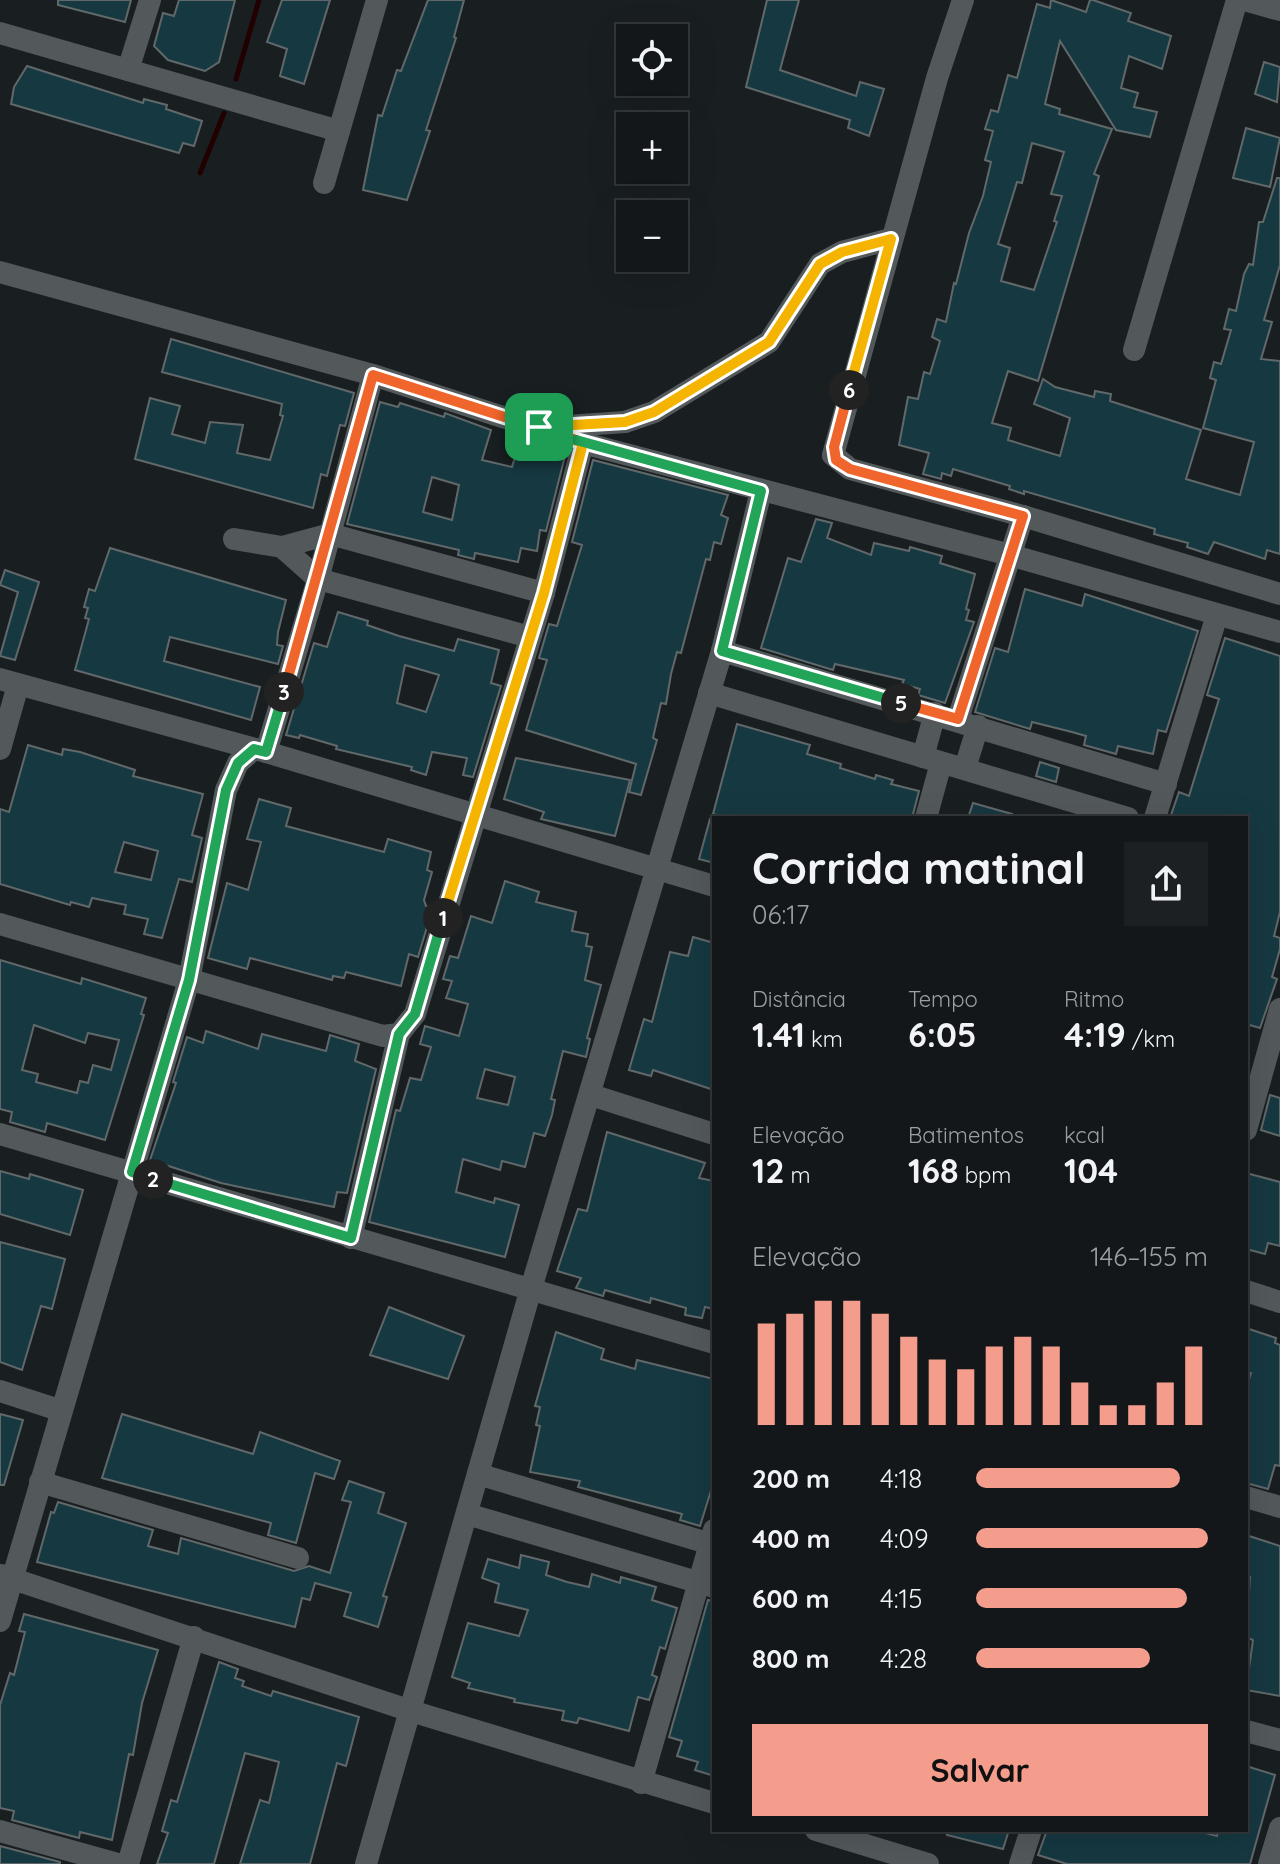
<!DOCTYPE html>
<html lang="pt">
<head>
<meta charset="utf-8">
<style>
	:root { --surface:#131719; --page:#1c2022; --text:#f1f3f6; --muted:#9d9fa2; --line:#323638; --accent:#f49d8c }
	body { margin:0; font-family:Quicksand,sans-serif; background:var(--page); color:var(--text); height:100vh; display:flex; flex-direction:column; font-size:30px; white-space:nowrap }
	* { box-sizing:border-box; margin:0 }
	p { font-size:26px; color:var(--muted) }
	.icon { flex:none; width:44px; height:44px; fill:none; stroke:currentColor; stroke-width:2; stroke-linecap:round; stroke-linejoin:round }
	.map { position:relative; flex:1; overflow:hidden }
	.drawer { position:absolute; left:712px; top:816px; width:536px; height:1016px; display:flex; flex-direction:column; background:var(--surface); border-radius:0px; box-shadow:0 8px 32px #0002,0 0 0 2px var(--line) }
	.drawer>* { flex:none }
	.buttons { position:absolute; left:616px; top:24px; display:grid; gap:16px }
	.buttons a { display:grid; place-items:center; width:72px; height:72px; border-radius:0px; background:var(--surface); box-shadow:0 8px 32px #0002,0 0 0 2px var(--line); font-size:40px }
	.pin { position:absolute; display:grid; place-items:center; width:68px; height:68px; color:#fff; margin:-34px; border-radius:16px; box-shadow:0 4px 12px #0006 }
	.km { position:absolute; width:40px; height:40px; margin:-20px; border-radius:50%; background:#222; color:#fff; font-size:22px; line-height:40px; text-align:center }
	.round { display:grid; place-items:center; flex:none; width:84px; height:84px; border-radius:0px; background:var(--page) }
	.headline { display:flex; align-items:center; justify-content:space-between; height:136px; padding:0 40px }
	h1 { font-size:44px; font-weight:700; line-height:60px }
	.metrics { display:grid; grid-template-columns:repeat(3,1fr); gap:12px; height:136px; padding:8px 40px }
	.metrics div { display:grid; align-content:center }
	.metrics b { font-size:34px; font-weight:700 }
	.metrics small { font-size:22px; font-weight:400 }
	.metrics p { font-size:22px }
	.chart { height:224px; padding:16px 40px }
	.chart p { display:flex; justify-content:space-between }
	.chart svg { width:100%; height:144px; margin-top:8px; stroke:var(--accent); stroke-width:6 }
	.action { display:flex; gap:16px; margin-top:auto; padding:16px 40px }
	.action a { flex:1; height:92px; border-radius:0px; background:var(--accent); color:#111; font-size:32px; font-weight:700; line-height:92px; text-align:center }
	ul { padding:0 40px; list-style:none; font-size:26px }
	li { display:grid; grid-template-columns:128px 96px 1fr; align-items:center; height:60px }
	li i { height:20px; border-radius:10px; background:var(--accent) }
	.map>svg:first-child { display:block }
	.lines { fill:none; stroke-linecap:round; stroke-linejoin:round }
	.stream { stroke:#210000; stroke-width:5 }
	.building { fill:#163841; stroke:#61686a; stroke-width:2; fill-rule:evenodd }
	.minor { stroke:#53595b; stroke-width:22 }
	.split-1-casing { stroke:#fff; stroke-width:16 }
	.split-2-casing { stroke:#fff; stroke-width:16 }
	.split-3-casing { stroke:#fff; stroke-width:16 }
	.split-4-casing { stroke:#fff; stroke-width:16 }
	.split-5-casing { stroke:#fff; stroke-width:16 }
	.split-6-casing { stroke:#fff; stroke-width:16 }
	.split-7-casing { stroke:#fff; stroke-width:16 }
	.split-1 { stroke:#f5b400; stroke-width:10 }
	.split-2 { stroke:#22a559; stroke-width:10 }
	.split-3 { stroke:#22a559; stroke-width:10 }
	.split-4 { stroke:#f0652b; stroke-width:10 }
	.split-5 { stroke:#22a559; stroke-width:10 }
	.split-6 { stroke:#f0652b; stroke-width:10 }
	.split-7 { stroke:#f5b400; stroke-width:10 }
</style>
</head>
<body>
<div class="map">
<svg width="1280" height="1864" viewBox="0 0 1280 1864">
	<rect width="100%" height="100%" fill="#191f21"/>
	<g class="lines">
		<g class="stream">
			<path d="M236,79L259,0"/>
			<path d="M200,173L224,113"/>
		</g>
	</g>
	<g class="building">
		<path d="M58,0H131L125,22L58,5Z"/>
		<path d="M179,0H235L219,62L205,71L168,60L154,46L163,13L174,16Z"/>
		<path d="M282,0H330L304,84L280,76L287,49L267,42Z"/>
		<path d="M428,0H464L454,37L456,38L426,130L430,131L407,200L363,190L378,115L382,116L397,70L401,71Z"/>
		<path d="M767,0H799L780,70L856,96L860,82L884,89L869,136L848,128L850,120L746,87Z"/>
		<path d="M1051,0L1086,12L1090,0H1093L1131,13L1128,21L1171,36L1162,69L1129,56L1121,88L1138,93L1134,107L1157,112L1150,137L1116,130L1060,41L1045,104L1060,109L1059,114L1112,129L1094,174L1099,176L1038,381L1008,371L992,423L1011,428L1008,440L1060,456L1070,418L1034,404L1043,379L1055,387L1094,397L1095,391L1111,394L1110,401L1201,430L1186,479L1240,495L1254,442L1203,428L1216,380L1210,378L1214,362L1221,364L1231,330L1224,329L1229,309L1236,311L1244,274L1249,264L1253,265L1259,222H1263L1277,178H1280V265L1264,320L1272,322L1261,359L1280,361V554L1267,550L1265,559L1214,542L1208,554L1187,547L1188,543L1154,534L1155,529L1024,491V494L1009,489L1010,486L953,469L951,476L942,473L941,479L923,474L929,453L899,445L908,397L918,399L924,372L930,374L940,341L932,337L937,319L946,322L954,283L956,284L969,233L983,196L991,162L985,160L993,131L985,129L991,110L998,112L1008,75L1017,78L1037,4L1050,8ZM1032,143L1064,152L1051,194L1062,196L1054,221L1057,222L1034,290L1001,281L1010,248L998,244L1017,182L1022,183Z"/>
		<path d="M1264,62L1280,67L1277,102L1255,94Z"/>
		<path d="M27,66L143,103L144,99L167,105L166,109L202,121L194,146L183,143L179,153L11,104L14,87Z"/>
		<path d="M1246,128L1280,138L1270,187L1233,178Z"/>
		<path d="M171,339L354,393L345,426L340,425L327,476L321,474L313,508L135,459L150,398L180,406L172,434L205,443L210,422L243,425L237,453L270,460L283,416L280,415L282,404L162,372Z"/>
		<path d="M380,402L398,407L400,403L444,417L445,413L491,430L482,460L512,467L519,444L555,453L556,449L566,452L546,531L540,530L537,551L521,548L518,562L475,553L474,559L458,555L459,550L347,524ZM432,477L459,485L452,520L423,512Z"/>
		<path d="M593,460L728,495L721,515L728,518L721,544L714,542L710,560L706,559L681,653L677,652L671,674L666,704L661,703L653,738L657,740L641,795L629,792L636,764L526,730L547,660L539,658L549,624L557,626L582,545L572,542Z"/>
		<path d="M816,519L832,523L827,538L871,555L874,543L909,551L910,547L942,556L940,563L975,574L966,609L969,610L966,620L974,622L945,703L918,695L920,689L902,684L904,680L835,664L833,670L761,648L788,558L801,562Z"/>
		<path d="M110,548L286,600L278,632L277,645L283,646L278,664L170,637L164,661L260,687L251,720L75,670L89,619L85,618L88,608L84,607L89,589L95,591Z"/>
		<path d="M5,570L39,582L15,660L0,656L18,592L0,585Z"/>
		<path d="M1025,589L1082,606L1085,594L1198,631L1166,732L1158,730L1153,754L1118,746L1116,754L1084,745L1086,736L1072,732L1032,722L1030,729L975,712L995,648L1008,652Z"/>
		<path d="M338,612L368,621L367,625L399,636L454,651L458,639L499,650L491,683L501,686L473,777L463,775L467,758L432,752L426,775L411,770L412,767L336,749L337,746L300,735L299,738L286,735L314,643L327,647ZM405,665L439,675L426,712L397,703Z"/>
		<path d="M1225,638L1280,656V912L1274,936L1280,938V949L1272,977L1277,979L1260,1028L1246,1024V818H1170L1179,792L1189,796L1197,770L1219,699L1207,695Z"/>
		<path d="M737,724L810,745L807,754L841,764L840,768L875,779L876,775L893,780L891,784L919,791L912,818H727L713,814Z"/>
		<path d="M28,745L62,755L63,749L80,752L135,770L133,776L203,794L192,835L202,838L192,882L179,879L162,938L144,934L148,919L124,914L126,905L92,898L89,907L71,902L70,905L0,884V809L9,812ZM124,842L158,851L151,880L115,872Z"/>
		<path d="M516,758L630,780L615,836L541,819L544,812L504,799Z"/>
		<path d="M1040,762L1059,768L1056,782L1036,776Z"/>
		<path d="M259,799L291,808L286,826L384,852L388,839L431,852L427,870L432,872L424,900L426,906L433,907L418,957L409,954L401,986L346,972L344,978L333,976L332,980L250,958L247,969L208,958L227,883L248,890L261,842L247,839Z"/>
		<path d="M973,803L1012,814L1011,818H968Z"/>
		<path d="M710,819L714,820V863L699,859Z"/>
		<path d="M505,881L539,892L536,902L576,912L572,931L588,934L586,946L592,947L585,980L601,985L587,1038L590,1039L586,1057L563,1051L551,1099L555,1100L552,1115L545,1136L534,1133L525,1167L502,1161L500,1170L463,1159L456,1192L494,1203L495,1198L519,1205L505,1257L369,1222L396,1110L400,1111L410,1078L421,1080L431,1047L420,1044L425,1026L459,1036L468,1004L446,998L452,981L443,979L450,956L458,958L471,916L492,923ZM485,1069L515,1077L508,1105L477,1098Z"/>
		<path d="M693,937L714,943V1090L653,1070L651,1076L629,1070L644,1019L652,1022L670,952L688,956Z"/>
		<path d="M0,960L81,984L82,978L146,998L141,1014L144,1015L105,1140L47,1123L45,1132L10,1122L12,1112L0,1109ZM34,1025L85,1043L88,1033L119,1040L111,1070L93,1065L88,1083L80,1081L77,1093L36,1082L38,1074L22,1070Z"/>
		<path d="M206,1031L258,1049L262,1034L326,1051L330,1035L359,1044L355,1061L376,1069L347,1193L337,1192L334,1207L221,1183L150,1160L176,1083L173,1082L187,1037L203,1043Z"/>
		<path d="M1270,1095L1280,1098V1136L1261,1130Z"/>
		<path d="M607,1132L705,1163L699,1178L714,1181V1309L705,1307L702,1318L685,1315L686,1308L651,1298L650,1303L605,1290L603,1296L576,1288L581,1278L557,1271L578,1209L587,1211Z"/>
		<path d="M0,1171L29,1179L30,1174L83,1190L70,1235L0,1214Z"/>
		<path d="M1246,1173L1280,1182V1246L1268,1243L1265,1254L1246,1249Z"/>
		<path d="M0,1242L65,1259L52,1309L41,1306L22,1370L0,1362Z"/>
		<path d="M389,1307L464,1336L448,1379L370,1355Z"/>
		<path d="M1246,1328L1276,1338L1275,1343L1280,1345V1466L1275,1465L1268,1489L1246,1483V1389L1251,1373L1246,1372Z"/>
		<path d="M556,1332L604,1349L601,1359L635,1369L637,1360L714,1379V1481L700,1526L680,1520L682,1514L578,1487L580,1481L530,1472L540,1426L536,1425L540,1407L535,1406Z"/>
		<path d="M0,1414L23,1420L4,1485H0Z"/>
		<path d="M122,1414L253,1454L260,1432L340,1461L334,1479L315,1473L296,1543L268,1535L271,1523L102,1478Z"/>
		<path d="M349,1481L384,1493L378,1513L406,1523L383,1596L387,1597L378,1627L344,1616L351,1593L315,1583L310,1600L302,1598L295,1627L37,1562L51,1512L54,1513L58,1502L153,1530L148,1546L178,1554L181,1538L294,1571L309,1566L330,1573L351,1502L342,1500Z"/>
		<path d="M1246,1535L1280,1546V1696L1246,1690L1253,1640L1246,1637L1250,1577L1246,1576Z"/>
		<path d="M521,1555L549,1562L546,1575L567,1582L589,1587L592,1574L620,1583L621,1577L656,1587L652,1600L677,1608L665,1649L660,1647L652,1675L657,1677L649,1700L638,1697L629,1731L579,1718L577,1723L562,1720L564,1711L514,1702L515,1699L468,1688L470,1683L452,1677L468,1623L519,1636L528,1610L495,1602L499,1584L482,1578L488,1559L519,1568Z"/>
		<path d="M708,1600L714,1601V1776L695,1770L698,1762L677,1756L682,1741L669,1737Z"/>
		<path d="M24,1614L158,1650L142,1703L133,1755L129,1754L112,1840L80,1832L79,1838L12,1820L14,1811L0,1808V1705L10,1673L14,1675L25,1632L19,1631Z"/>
		<path d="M219,1662L238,1669L235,1678L244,1681L242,1686L271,1696L273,1691L359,1717L346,1766L337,1763L310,1864H240L260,1800L269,1803L279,1762L245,1753L214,1864H157L168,1833L162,1831L171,1800L177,1802Z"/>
		<path d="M1246,1766L1275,1775L1250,1864H1067L1038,1855L1047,1830H1194L1217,1836L1218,1830H1246Z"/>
		<path d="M947,1830H1009L1003,1849L947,1835Z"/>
		<path d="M0,1846L60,1862V1864H0Z"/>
	</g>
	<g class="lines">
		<g class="minor">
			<path d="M963,0L937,78L833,455L850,469L1023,516L1280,594"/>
			<path d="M1244,0L1280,10"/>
			<path d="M0,33L339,131"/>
			<path d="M128,70L150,0"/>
			<path d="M324,183L377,0"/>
			<path d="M0,272L373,375L583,443L1010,555L1280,632"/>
			<path d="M1134,350L1237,0"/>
			<path d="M552,427L625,422L654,412L769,342L820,264L842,252L891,239"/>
			<path d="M234,539L282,547L330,534L544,593"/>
			<path d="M282,547L318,579L530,637"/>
			<path d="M722,651L1166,784"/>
			<path d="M0,679L266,752L714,886"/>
			<path d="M709,693L1128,818"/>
			<path d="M958,719L1023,516"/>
			<path d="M0,749L18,685"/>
			<path d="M266,752L318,579L373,375"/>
			<path d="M923,757L935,713"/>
			<path d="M965,768L978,726"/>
			<path d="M926,818L941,763"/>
			<path d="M1155,818L1217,615"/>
			<path d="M0,924L383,1036L399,1034L415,1014L544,593L583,443"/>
			<path d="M591,1095L714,1134"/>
			<path d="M1246,1130L1280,1009"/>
			<path d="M0,1134L714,1343"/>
			<path d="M351,1238L399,1034"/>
			<path d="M1246,1291L1280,1302"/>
			<path d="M0,1391L59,1410"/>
			<path d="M478,1474L714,1545"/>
			<path d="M40,1482L298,1558"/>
			<path d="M1246,1497L1280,1507"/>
			<path d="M467,1514L714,1587"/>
			<path d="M1,1575L411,1711L714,1803"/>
			<path d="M0,1621L189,980L226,790L238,763L254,749"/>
			<path d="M1246,1731L1280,1740"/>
			<path d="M641,1783L714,1530"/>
			<path d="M816,1830L928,1864"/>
			<path d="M0,1831L118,1864"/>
			<path d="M128,1864L194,1637"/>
			<path d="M366,1864L530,1292L722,651L761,491"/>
			<path d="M1020,1864L1031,1830"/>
			<path d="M1269,1864L1280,1828"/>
		</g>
	</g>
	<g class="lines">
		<g class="split-1-casing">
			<path id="split-1" d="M443,918L544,593L583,443L539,427"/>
		</g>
		<g class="split-2-casing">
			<path id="split-2" d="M153,1179L351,1238L399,1034L415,1014L443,918"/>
		</g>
		<g class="split-3-casing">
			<path id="split-3" d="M153,1179L132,1172L189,980L226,790L238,763L254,749L266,752L284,692"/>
		</g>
		<g class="split-4-casing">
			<path id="split-4" d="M284,692L373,375L576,440"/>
		</g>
		<g class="split-5-casing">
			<path id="split-5" d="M576,440L761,491L722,651L901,703"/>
		</g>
		<g class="split-6-casing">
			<path id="split-6" d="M849,390L834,447L836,460L850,469L1023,516L958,719L901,703"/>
		</g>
		<g class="split-7-casing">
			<path id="split-7" d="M539,427L625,422L654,412L769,342L820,264L842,252L891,239L849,390"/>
		</g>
		<use href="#split-1" class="split-1"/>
		<use href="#split-2" class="split-2"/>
		<use href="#split-3" class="split-3"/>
		<use href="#split-4" class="split-4"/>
		<use href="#split-5" class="split-5"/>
		<use href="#split-6" class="split-6"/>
		<use href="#split-7" class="split-7"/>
	</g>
</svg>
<div class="buttons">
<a><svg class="icon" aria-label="locate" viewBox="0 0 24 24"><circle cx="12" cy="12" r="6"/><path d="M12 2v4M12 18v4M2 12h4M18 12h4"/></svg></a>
<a>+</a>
<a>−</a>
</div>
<div class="pin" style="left:539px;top:427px;background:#1e9e55"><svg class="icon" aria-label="arrive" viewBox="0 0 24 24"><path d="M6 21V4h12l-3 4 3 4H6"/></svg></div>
<b class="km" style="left:443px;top:918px">1</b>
<b class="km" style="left:153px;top:1179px">2</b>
<b class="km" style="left:284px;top:692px">3</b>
<b class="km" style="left:901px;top:703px">5</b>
<b class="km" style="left:849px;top:390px">6</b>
<section class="drawer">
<div class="headline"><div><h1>Corrida matinal</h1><p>06:17</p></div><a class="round"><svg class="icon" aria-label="share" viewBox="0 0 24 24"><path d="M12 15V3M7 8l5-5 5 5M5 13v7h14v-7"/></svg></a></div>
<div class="metrics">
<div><p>Distância</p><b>1.41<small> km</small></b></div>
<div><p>Tempo</p><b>6:05</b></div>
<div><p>Ritmo</p><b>4:19<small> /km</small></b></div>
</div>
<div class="metrics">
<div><p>Elevação</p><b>12<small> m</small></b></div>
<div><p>Batimentos</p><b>168<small> bpm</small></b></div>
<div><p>kcal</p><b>104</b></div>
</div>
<div class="chart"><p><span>Elevação</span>146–155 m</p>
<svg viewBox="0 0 160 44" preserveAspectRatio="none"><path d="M5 44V13M15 44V10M25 44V6M35 44V6M45 44V10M55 44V17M65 44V24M75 44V27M85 44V20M95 44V17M105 44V20M115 44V31M125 44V38M135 44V38M145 44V31M155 44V20"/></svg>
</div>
<ul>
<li><b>200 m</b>4:18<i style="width:88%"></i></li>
<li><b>400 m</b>4:09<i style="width:100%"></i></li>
<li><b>600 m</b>4:15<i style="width:91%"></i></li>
<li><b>800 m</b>4:28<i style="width:75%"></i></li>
</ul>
<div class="action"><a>Salvar</a></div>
</section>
</div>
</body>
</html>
